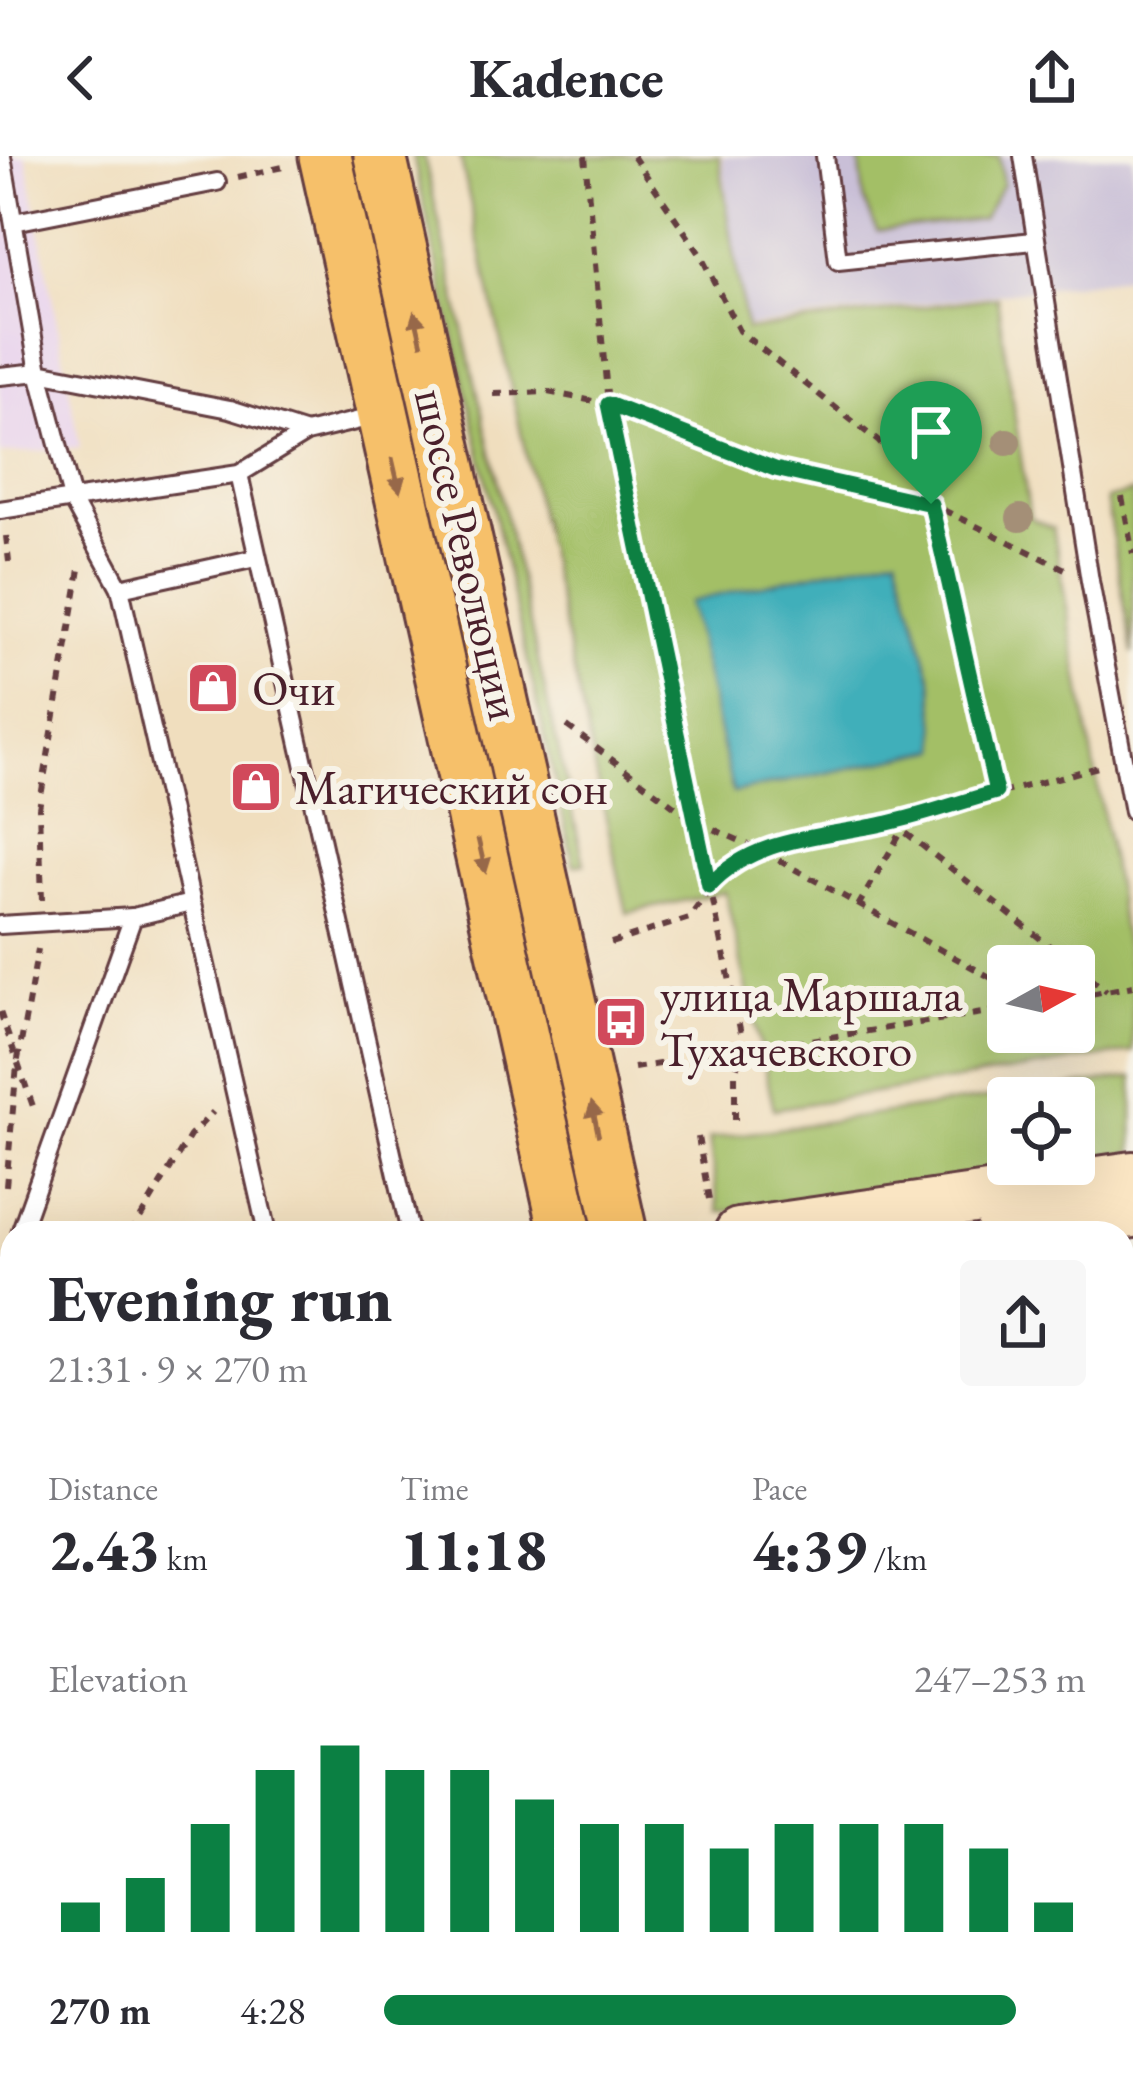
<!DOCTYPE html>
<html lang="en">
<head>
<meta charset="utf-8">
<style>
	:root { --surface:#fff; --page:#f7f7f7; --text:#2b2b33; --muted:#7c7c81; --accent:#0b8043 }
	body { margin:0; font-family:"EB Garamond",serif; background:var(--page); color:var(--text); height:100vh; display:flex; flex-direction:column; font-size:45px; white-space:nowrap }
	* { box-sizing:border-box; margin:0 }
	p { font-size:39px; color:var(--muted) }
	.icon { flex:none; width:66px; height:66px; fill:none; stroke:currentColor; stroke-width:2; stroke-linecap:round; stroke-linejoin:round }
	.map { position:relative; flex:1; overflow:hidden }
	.panel { position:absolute; left:0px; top:1065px; width:1134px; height:861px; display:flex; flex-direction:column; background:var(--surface); border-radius:36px 36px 0 0; box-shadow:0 12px 48px #0002 }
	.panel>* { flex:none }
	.needle { width:78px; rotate:82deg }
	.fabs { position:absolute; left:987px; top:789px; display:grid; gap:24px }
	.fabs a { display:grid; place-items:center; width:108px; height:108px; border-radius:12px; background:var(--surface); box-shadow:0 12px 48px #0002; font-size:60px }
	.pin { position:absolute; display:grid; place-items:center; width:102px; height:102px; color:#fff; margin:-123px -51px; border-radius:50% 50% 50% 0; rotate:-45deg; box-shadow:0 0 12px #0007 }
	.pin .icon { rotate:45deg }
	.round { display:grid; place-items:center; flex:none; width:126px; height:126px; border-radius:12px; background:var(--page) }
	.summary { display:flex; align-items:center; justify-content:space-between; height:204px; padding:0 48px }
	h1 { font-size:66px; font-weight:800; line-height:90px }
	.metrics { display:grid; grid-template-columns:repeat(3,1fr); gap:18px; height:204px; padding:12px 48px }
	.metrics div { display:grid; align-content:center }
	.metrics b { font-size:60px; font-weight:800 }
	.metrics small { font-size:33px; font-weight:400 }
	.metrics p { font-size:33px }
	.chart { height:336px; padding:24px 48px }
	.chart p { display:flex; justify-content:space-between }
	.chart svg { width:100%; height:216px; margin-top:12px; stroke:var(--accent); stroke-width:6 }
	ul { padding:0 48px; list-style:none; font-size:39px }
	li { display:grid; grid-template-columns:192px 144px 1fr; align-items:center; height:90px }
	li i { height:30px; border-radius:15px; background:var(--accent) }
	header { display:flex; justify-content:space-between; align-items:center; height:156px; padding:0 48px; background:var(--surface); font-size:54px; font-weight:800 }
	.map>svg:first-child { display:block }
	.built { fill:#e8d2ee }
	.industrial { fill:#c9bfd7 }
	.green { fill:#a3bf66; stroke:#766f48; stroke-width:3; fill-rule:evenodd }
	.water { fill:#3fafba; stroke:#446772; stroke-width:3 }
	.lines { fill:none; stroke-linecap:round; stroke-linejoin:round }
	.lane-casing { stroke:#633c41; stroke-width:22 }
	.secondary-casing { stroke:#633c41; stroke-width:54 }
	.primary-casing { stroke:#633c41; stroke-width:57 }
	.path { stroke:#633c41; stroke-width:6; stroke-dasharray:9 9; stroke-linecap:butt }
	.lane { stroke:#fff; stroke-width:16 }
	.secondary { stroke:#fbe6c4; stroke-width:48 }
	.primary { stroke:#f6c06b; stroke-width:51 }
	.tree { fill:#a48f77 }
	.oneway { fill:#976748 }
	.route-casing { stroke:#fff; stroke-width:24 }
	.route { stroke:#0b8043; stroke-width:15 }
	.labels { text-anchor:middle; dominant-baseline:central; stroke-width:12; stroke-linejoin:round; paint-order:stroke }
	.street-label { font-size:48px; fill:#4a1f2b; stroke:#f7f3e8 }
	.poi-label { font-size:48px; fill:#4a1f2b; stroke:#f7f3e8; text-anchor:start }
</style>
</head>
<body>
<header><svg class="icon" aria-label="back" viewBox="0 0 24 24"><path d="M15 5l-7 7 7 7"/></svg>Kadence<svg class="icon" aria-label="share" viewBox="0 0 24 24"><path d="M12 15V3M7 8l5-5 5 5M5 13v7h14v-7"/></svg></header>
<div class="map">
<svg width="1133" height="1924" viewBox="0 0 1133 1924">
	<rect width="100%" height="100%" fill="#f7f3e8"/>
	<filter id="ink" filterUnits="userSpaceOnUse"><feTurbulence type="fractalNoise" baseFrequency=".00833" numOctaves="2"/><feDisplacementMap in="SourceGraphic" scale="24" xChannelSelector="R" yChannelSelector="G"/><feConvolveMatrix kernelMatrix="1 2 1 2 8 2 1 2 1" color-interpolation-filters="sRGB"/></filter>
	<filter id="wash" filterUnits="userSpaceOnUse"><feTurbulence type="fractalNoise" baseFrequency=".004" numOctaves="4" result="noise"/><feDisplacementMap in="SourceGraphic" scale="48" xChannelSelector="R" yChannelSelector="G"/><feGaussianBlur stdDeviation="2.7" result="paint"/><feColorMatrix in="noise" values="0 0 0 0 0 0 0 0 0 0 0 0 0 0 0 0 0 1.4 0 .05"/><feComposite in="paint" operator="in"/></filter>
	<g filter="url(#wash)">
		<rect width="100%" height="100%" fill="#f0debe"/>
		<path class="built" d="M0,0H26L80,292L0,298Z"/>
		<path class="industrial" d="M722,0H1133V120L744,171Z"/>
		<g class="green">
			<path d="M413,0H424L584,707L574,709Z"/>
			<path d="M460,0H719L746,174L997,141L1030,362L1053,372L1133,833V896L774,953L725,736L627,757ZM1008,810H1074V876H1008Z"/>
			<path d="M859,0H999L1003,28L982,63L877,75L864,43Z"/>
			<path d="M1133,336V498L1106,343Z"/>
			<path d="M1133,921V997L1074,1005V942H1008V1008H1056L719,1056L709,983Z"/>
		</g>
		<path class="water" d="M897,398L932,523L939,593L733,637L689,446Z"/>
	</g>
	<g filter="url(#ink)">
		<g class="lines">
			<g class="lane-casing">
				<g id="lane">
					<path d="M825,0L838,105L1034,85"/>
					<path d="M1023,0L1090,425L1133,656"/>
					<path d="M14,66L217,26"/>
					<path d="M0,220L39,216L2,0"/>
					<path d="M239,318L410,1077"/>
					<path d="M0,354L239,318L306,277L376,260"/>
					<path d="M120,432L256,402"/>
					<path d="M0,769L133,761"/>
					<path d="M20,1077L133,761L191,747"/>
					<path d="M267,1077L120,432L73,346L39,216L230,253L306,277"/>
					<path d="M0,1133L12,1100"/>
					<path d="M1122,1290L1133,1288"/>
					<path d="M1122,1546L1133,1545"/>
					<path d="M0,1563L12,1814"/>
					<path d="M17,1914L18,1924"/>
					<path d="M193,1914L194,1924"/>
					<path d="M455,1914L457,1924"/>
					<path d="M601,1914L603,1924"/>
					<path d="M995,1914L997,1924"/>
					<path d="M1130,1924L1133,1922"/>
				</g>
			</g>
			<g class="secondary-casing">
				<g id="secondary">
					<path d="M739,1077L1133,1020"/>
					<path d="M1000,1077L1133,1057"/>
				</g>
			</g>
			<g class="primary-casing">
				<g id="primary">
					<path d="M325,0L566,1077"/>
					<path d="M380,0L621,1077"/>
					<path d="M753,1914L755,1924"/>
					<path d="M810,1914L812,1924"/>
				</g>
			</g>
			<g class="path">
				<path d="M585,0L608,248L744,892L735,915V968"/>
				<path d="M633,0L700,98L739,175L879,286L931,348L996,636"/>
				<path d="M238,21L283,11"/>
				<path d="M494,238L548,236L608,248L775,313L931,348L1065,413"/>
				<path d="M1122,341L1133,398"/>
				<path d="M6,380L9,406"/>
				<path d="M567,570L693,664L758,693L1008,831"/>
				<path d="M892,666L1107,835"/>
				<path d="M42,744L39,652L80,413"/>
				<path d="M858,750L902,675"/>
				<path d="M611,787L689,762L729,707L758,693L892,666L1102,610"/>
				<path d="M1074,841L1133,830"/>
				<path d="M0,856L35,956"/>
				<path d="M634,912L1008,853"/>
				<path d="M698,981L710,1049"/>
				<path d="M6,1030L17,909L38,793"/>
				<path d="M131,1077L190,980L213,956"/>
				<path d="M0,1205L12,1200"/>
				<path d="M0,1329L12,1334"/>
				<path d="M0,1349L12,1377"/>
				<path d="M1122,1640L1133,1645"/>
				<path d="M286,1914L291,1924"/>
			</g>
			<use href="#lane" class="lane"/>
			<use href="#secondary" class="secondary"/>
			<use href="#primary" class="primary"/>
		</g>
		<g class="tree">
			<circle cx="1007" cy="286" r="14"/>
			<circle cx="1020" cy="362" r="14"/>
		</g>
		<defs><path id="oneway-solid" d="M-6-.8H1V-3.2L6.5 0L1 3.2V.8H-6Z" transform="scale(3)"/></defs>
		<g class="oneway">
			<use href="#oneway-solid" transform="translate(418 172) rotate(-103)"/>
			<use href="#oneway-solid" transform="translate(396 319) rotate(77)"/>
			<use href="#oneway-solid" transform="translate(482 700) rotate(77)"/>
			<use href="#oneway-solid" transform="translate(595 963) rotate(-102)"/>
		</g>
	</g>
	<g class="lines" filter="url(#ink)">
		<g class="route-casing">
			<path id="route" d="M608,248L775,313L931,348L996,636C960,646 925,659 888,667C826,681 754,680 709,730Z"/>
		</g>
		<use href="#route" class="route"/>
	</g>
	<defs>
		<g id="shop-square" transform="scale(2.7)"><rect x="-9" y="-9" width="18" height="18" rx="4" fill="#d1495b" stroke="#f7f3e8"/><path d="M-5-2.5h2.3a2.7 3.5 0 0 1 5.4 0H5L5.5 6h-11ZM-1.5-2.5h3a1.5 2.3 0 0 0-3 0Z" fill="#fff"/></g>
		<g id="bus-square" transform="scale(2.7)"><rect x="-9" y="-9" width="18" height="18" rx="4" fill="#d1495b" stroke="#f7f3e8"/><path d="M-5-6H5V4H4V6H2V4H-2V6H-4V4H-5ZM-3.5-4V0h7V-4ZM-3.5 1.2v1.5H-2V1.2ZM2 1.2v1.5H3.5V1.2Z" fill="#fff"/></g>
	</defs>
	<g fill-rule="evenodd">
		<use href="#shop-square" x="213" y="532"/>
		<use href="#shop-square" x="256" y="631"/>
		<use href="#bus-square" x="621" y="866"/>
	</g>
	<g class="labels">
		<g class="street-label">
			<text transform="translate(469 398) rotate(77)">шоссе Революции</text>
		</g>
		<g class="poi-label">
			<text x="252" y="532">Очи</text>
			<text x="295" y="631">Магический сон</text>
			<text x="660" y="838">улица Маршала<tspan x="660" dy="55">Тухачевского</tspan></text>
		</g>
	</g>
</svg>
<div class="fabs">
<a><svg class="needle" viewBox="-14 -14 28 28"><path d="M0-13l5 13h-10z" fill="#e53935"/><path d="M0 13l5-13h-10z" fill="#7c7c81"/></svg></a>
<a><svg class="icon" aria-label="locate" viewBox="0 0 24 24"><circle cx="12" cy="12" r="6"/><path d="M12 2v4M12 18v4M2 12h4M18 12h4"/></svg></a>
</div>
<div class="pin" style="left:931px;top:348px;background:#1e9e55"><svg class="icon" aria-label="arrive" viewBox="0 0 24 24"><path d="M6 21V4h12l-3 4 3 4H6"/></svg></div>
<section class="panel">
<div class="summary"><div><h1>Evening run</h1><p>21:31 · 9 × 270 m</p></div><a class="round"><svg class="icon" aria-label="share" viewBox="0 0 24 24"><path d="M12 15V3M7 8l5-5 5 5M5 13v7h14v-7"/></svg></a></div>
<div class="metrics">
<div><p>Distance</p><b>2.43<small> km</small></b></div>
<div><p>Time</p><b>11:18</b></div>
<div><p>Pace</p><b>4:39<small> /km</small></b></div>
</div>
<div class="chart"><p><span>Elevation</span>247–253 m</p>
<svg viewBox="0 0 160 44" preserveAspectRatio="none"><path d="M5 44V38M15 44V33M25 44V22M35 44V11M45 44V6M55 44V11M65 44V11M75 44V17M85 44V22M95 44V22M105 44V27M115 44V22M125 44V22M135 44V22M145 44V27M155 44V38"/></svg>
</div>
<ul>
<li><b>270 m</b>4:28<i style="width:90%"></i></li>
</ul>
</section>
</div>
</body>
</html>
